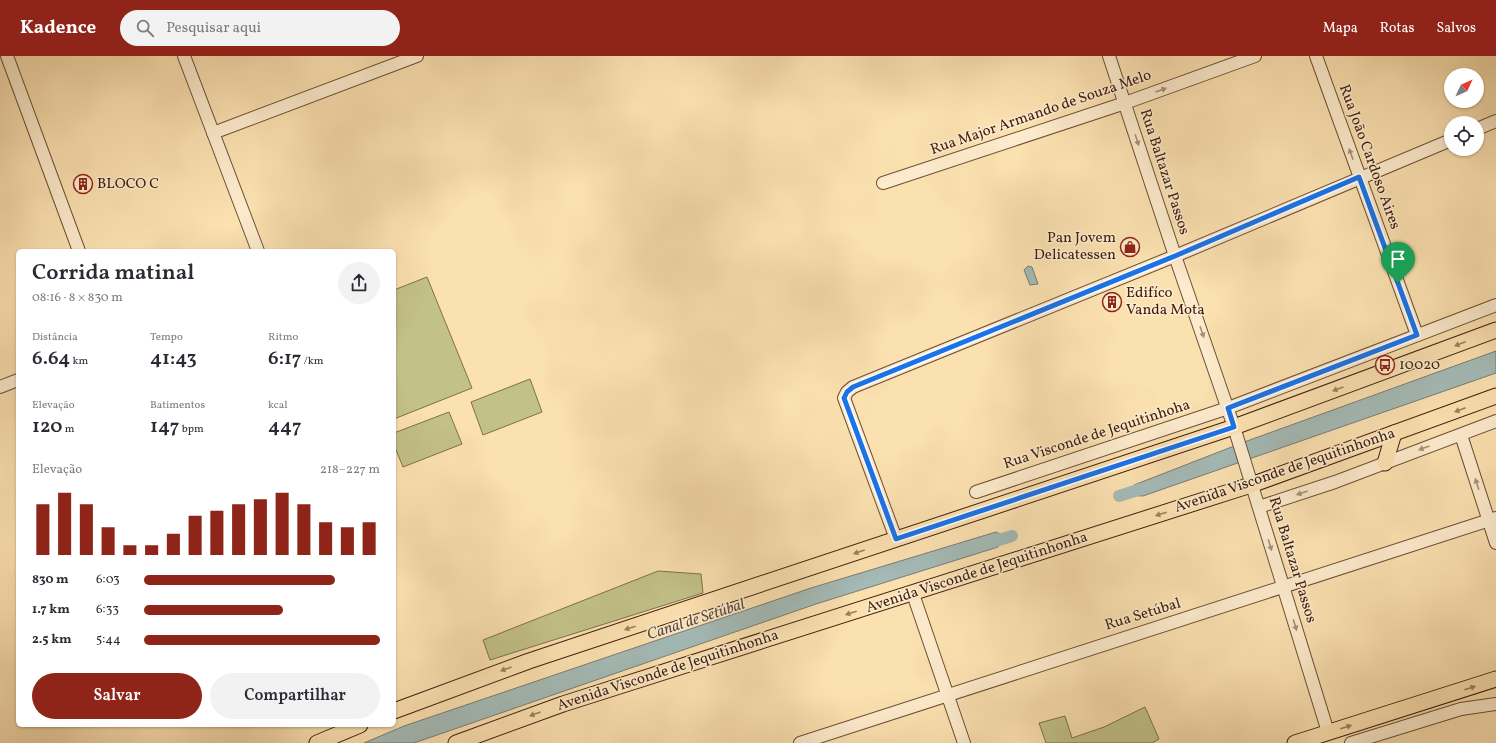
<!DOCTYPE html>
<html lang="pt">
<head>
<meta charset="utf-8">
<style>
	:root { --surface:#fff; --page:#f2f2f3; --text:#2b2b33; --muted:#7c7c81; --accent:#8f2418 }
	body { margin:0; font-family:Vollkorn,serif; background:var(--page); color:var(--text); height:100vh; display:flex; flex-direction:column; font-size:15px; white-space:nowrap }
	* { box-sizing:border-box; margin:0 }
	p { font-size:13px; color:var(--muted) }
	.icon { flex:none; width:22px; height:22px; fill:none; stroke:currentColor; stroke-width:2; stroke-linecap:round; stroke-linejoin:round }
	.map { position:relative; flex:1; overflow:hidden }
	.drawer { position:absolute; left:16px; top:193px; width:380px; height:478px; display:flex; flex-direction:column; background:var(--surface); border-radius:6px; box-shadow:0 1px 3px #0004 }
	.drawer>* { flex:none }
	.needle { width:26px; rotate:46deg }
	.controls { position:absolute; left:1444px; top:12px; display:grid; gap:8px }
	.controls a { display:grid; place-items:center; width:40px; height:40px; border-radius:50%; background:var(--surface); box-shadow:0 1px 3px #0004; font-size:20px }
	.pin { position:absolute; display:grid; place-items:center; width:34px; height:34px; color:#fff; margin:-41px -17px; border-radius:50% 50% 50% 0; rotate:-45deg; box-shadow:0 0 4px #0007 }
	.pin .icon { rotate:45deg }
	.round { display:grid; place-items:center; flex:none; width:42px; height:42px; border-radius:21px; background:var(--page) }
	.head { display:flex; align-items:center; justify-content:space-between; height:68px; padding:0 16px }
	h1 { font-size:22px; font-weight:600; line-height:30px }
	.stats { display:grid; grid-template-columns:repeat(3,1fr); gap:6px; height:68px; padding:4px 16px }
	.stats div { display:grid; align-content:center }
	.stats b { font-size:20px; font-weight:600 }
	.stats small { font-size:11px; font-weight:400 }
	.stats p { font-size:11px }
	.chart { height:112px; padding:8px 16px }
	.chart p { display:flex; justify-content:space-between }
	.chart svg { width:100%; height:72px; margin-top:4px; stroke:var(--accent); stroke-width:6 }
	.cta { display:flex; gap:8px; margin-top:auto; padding:8px 16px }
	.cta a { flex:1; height:46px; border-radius:24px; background:var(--accent); color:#fff; font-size:16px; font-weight:600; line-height:46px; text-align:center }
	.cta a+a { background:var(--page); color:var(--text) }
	ul { padding:0 16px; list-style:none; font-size:13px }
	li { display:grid; grid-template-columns:64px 48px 1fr; align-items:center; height:30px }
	li i { height:10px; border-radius:5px; background:var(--accent) }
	header { display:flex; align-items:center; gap:24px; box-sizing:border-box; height:56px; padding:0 20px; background:var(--accent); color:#fff }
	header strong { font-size:19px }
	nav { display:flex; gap:22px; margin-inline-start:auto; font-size:14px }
	.search { width:280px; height:36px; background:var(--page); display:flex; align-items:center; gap:10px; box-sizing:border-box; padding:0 14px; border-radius:22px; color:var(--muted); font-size:15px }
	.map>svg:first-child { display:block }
	.green { fill:#c2c188; stroke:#806f4b }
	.water { fill:#a3bab6; stroke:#7a7b73 }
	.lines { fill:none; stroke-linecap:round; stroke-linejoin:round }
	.canal { stroke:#a3bab6; stroke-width:12 }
	.minor-casing { stroke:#6c4e36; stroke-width:14 }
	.major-casing { stroke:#3d1d0e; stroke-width:17 }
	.minor { stroke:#fcebcc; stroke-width:12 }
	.major { stroke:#fbe0b0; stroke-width:15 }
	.oneway { fill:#a68e76 }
	.oneway2 { fill:#9c7e5f }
	.route-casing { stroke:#fff; stroke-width:8 }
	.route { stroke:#1a73e8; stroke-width:5 }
	.labels { text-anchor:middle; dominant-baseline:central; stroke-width:3; stroke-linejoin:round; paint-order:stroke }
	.street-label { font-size:15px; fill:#3d1d0e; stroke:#fcebcc }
	.poi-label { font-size:15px; fill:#3d1d0e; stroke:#fcebcc; text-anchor:start }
	.water-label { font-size:16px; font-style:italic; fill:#5c4c40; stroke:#fcebcc }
</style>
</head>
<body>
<header>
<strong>Kadence</strong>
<div class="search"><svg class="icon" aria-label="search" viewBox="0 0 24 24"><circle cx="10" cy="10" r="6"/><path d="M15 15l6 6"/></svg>Pesquisar aqui</div>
<nav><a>Mapa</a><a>Rotas</a><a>Salvos</a></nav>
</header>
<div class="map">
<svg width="1496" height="687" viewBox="0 0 1496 687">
	<rect width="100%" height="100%" fill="#fbe0b0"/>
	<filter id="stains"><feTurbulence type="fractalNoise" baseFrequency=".005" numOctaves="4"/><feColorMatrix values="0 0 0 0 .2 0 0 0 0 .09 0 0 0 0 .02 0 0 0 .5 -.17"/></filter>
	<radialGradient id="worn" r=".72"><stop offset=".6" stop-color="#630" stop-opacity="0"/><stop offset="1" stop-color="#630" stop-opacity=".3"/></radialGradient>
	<g class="green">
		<path d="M427,221L472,332L394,363V234Z"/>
		<path d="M530,323L542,356L483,379L471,346Z"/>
		<path d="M449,356L462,388L403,411L394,389V377Z"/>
		<path d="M658,515L701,518L703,537L490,604L483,584Z"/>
		<path d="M1145,651L1159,683L1152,687H1046L1039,667L1065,660L1072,682L1104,671Z"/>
	</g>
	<g class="water">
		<path d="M1028,210L1032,211L1038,228L1030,229L1024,214Z"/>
		<path d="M1496,295V317L1143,440L1125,439L1134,429L1247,385Z"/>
		<path d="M996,476L1007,482L998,491L816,548L414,687H364L404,670L811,532Z"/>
	</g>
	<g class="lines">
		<g class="canal">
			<path d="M1119,440L1141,433"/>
			<path d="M992,486L1012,480"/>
		</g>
		<g class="minor-casing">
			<g id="minor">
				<path d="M7,0L79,195"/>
				<path d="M184,0L258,195"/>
				<path d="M1109,0L1175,200L1234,371L1328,676"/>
				<path d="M1316,0L1417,279"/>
				<path d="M1477,73L1496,65"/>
				<path d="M213,77L417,0"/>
				<path d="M883,127L1125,47L1255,0"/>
				<path d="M0,331L18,324"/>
				<path d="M1461,379L1496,487"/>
				<path d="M976,436L1228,352L1496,249"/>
				<path d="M1259,451L1335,426L1496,365"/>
				<path d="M896,483L844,342L847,336L853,331L1175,200L1451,84"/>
				<path d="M913,538L964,687"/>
				<path d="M800,687L1496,462"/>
				<path d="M1351,687L1461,653L1496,648"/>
			</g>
		</g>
		<g class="major-casing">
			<g id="major">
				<path d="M1385,407L1394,377"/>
				<path d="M394,655L529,605L1234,371L1496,274"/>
				<path d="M317,687L360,669"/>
				<path d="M456,687L563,648L1251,429L1496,340"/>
				<path d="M1295,687L1496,623"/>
			</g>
		</g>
		<use href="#minor" class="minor"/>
		<use href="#major" class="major"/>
	</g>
	<defs><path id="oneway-solid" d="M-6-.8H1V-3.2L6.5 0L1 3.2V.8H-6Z"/></defs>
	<g class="oneway">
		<use href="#oneway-solid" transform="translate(1161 34) rotate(-20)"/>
		<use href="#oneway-solid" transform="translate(1137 84) rotate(72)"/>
		<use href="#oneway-solid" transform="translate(1351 98) rotate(-110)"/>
		<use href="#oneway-solid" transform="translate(1202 276) rotate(71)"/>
		<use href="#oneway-solid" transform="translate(1424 392) rotate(160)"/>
		<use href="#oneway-solid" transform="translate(1477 428) rotate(-108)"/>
		<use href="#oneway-solid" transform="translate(1302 437) rotate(161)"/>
		<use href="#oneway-solid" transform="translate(1270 489) rotate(73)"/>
		<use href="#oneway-solid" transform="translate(1295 569) rotate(73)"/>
	</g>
	<g class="oneway2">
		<use href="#oneway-solid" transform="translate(1460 288) rotate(159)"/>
		<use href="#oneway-solid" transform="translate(1338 333) rotate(160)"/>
		<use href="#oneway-solid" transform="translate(1460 354) rotate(159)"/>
		<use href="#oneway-solid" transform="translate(1161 458) rotate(162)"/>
		<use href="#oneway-solid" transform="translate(859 496) rotate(161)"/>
		<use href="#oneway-solid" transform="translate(851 557) rotate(163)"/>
		<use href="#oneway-solid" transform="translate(630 572) rotate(162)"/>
		<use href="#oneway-solid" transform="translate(506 613) rotate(160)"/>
		<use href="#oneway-solid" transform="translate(1470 632) rotate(-18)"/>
		<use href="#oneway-solid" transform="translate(535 658) rotate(160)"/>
		<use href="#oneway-solid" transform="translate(1346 671) rotate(-18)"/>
	</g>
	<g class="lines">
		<g class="route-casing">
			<path id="route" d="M1359,121L1417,279L1228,352L1234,371L896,483L844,342L847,336L853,331L1175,200Z"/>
		</g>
		<use href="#route" class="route"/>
	</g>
	<defs>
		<g id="building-ring" transform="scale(1)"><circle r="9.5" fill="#fcebcc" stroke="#8f2418" stroke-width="1.5"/><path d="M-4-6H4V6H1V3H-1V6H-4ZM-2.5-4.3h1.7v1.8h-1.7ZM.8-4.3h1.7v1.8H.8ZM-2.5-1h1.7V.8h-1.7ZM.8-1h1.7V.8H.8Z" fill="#8f2418"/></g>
		<g id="shop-ring" transform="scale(1)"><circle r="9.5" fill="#fcebcc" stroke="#8f2418" stroke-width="1.5"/><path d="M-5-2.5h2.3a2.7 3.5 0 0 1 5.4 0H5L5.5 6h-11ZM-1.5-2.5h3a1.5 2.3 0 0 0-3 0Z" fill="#8f2418"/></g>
		<g id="bus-ring" transform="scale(1)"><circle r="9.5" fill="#fcebcc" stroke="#8f2418" stroke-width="1.5"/><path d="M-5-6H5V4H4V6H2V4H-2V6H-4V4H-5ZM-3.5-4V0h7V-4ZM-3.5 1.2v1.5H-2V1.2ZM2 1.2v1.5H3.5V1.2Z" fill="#8f2418"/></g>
	</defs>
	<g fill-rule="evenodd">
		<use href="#building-ring" x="83" y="128"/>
		<use href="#shop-ring" x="1130" y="191"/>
		<use href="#building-ring" x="1112" y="246"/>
		<use href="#bus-ring" x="1385" y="309"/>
	</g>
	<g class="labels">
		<g class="street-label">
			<text transform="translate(1041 57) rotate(-19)">Rua Major Armando de Souza Melo</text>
			<text transform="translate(1369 101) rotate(70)">Rua João Cardoso Aires</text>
			<text transform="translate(1164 116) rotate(72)">Rua Baltazar Passos</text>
			<text transform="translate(1097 379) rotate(-18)">Rua Visconde de Jequitinhoha</text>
			<text transform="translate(1285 415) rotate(-19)">Avenida Visconde de Jequitinhonha</text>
			<text transform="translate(1292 504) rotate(73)">Rua Baltazar Passos</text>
			<text transform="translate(977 517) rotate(-18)">Avenida Visconde de Jequitinhonha</text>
			<text transform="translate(1143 559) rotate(-17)">Rua Setúbal</text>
			<text transform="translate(668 615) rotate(-18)">Avenida Visconde de Jequitinhonha</text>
		</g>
		<g class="poi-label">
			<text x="97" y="128">BLOCO C</text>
			<text x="1116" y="182" text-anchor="end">Pan Jovem<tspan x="1116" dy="17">Delicatessen</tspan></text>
			<text x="1126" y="237">Edifíco<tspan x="1126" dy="17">Vanda Mota</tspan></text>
			<text x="1399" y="309">10020</text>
		</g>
		<g class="water-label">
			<text transform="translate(696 564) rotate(-18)">Canal de Setúbal</text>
		</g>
	</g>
	<rect width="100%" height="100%" filter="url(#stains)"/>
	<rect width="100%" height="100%" fill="url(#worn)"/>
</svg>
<div class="controls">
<a><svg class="needle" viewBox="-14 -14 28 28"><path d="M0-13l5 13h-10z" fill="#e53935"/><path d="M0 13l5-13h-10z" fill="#7c7c81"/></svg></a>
<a><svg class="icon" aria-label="locate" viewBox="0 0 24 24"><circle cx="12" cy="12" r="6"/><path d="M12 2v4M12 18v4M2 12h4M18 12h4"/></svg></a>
</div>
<div class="pin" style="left:1398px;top:227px;background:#1e9e55"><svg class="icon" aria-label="arrive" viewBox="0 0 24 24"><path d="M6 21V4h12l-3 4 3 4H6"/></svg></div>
<section class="drawer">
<div class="head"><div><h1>Corrida matinal</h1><p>08:16 · 8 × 830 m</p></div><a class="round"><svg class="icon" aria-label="share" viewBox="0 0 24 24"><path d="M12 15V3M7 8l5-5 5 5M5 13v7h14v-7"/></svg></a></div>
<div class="stats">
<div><p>Distância</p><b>6.64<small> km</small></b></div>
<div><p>Tempo</p><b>41:43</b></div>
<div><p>Ritmo</p><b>6:17<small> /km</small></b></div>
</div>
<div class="stats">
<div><p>Elevação</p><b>120<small> m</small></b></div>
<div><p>Batimentos</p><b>147<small> bpm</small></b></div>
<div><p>kcal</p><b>447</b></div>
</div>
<div class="chart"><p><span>Elevação</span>218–227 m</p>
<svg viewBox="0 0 160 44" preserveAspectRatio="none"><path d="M5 44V13M15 44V6M25 44V13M35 44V27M45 44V38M55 44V38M65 44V31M75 44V20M85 44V17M95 44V13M105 44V10M115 44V6M125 44V13M135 44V24M145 44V27M155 44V24"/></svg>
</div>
<ul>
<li><b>830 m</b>6:03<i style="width:81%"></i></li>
<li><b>1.7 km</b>6:33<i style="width:59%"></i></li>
<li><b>2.5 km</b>5:44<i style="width:100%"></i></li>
</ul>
<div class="cta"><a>Salvar</a><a>Compartilhar</a></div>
</section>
</div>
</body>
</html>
